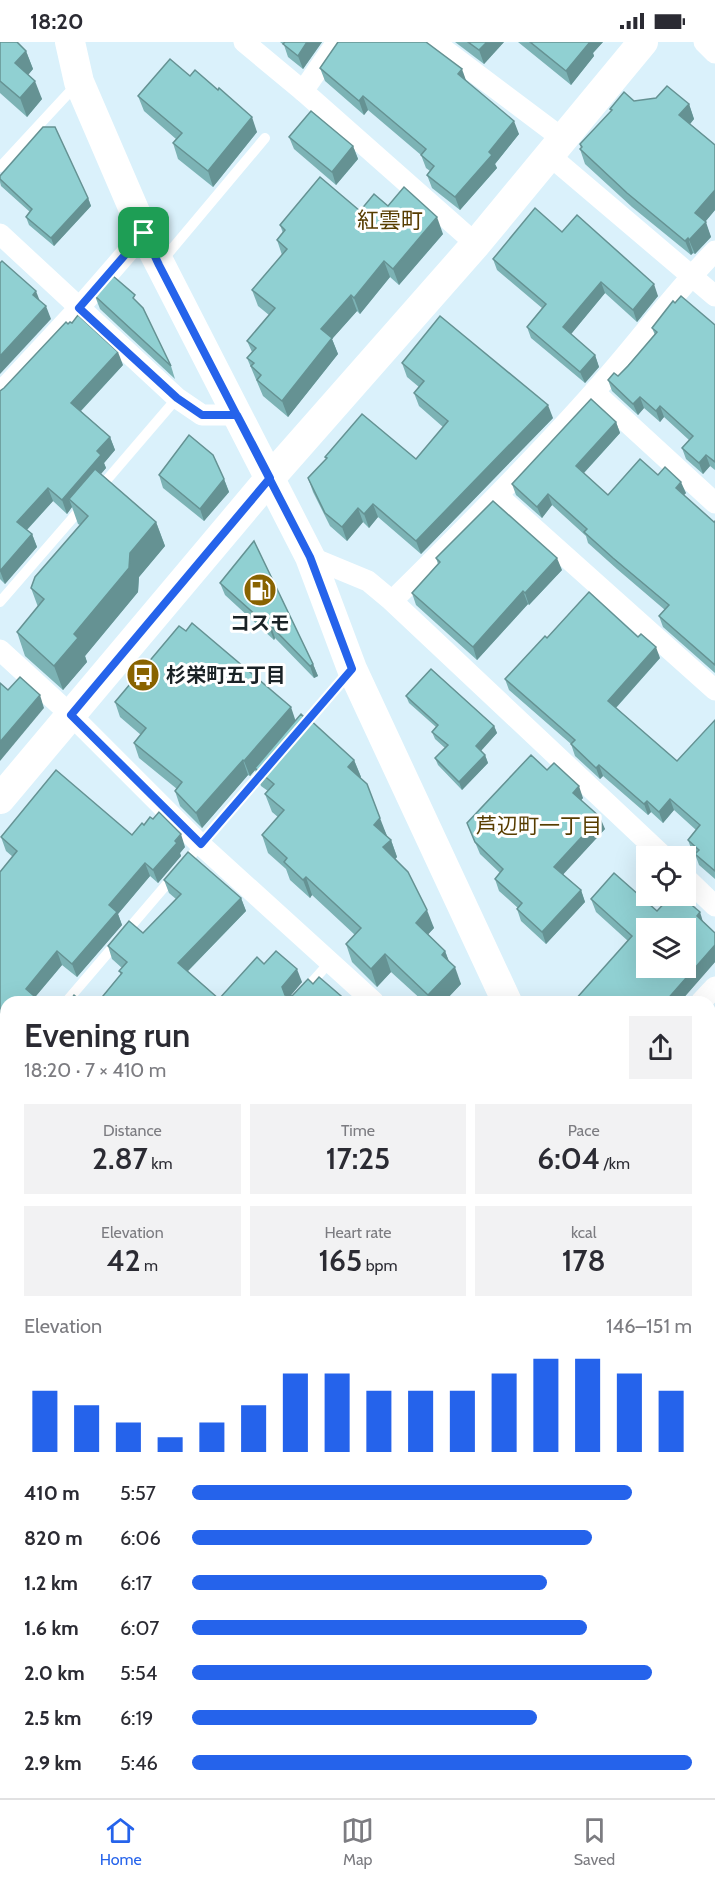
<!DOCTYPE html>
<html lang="en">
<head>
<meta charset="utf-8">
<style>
	:root { --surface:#fff; --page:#f2f2f3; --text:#2b2b33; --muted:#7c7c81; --line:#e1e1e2; --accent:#2563eb }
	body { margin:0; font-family:Cabin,"Noto Sans JP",sans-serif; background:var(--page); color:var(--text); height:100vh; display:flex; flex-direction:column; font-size:22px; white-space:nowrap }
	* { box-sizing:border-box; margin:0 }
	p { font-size:20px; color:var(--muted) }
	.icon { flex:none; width:33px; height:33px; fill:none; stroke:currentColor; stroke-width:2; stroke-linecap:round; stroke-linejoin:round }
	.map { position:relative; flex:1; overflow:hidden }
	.sheet { position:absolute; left:0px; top:954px; width:716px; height:802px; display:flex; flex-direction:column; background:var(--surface); border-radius:18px 18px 0 0; box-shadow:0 6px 24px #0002 }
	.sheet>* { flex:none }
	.controls { position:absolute; left:636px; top:804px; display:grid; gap:12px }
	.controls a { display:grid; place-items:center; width:60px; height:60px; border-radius:0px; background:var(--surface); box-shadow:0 6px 24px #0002; font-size:30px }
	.pin { position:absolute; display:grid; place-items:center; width:51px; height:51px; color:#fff; margin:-26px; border-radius:12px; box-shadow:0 3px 9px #0006 }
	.round { display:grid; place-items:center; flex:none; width:63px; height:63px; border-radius:0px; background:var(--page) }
	.head { display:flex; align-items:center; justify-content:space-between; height:102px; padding:0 24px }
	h1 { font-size:33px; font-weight:600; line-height:45px }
	.metrics { display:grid; grid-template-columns:repeat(3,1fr); gap:9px; height:102px; padding:6px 24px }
	.metrics div { display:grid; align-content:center; border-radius:0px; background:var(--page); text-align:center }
	.metrics b { font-size:30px; font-weight:600 }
	.metrics small { font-size:16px; font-weight:400 }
	.metrics p { font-size:16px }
	.chart { height:168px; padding:12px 24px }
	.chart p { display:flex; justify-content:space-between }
	.chart svg { width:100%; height:108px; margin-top:6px; stroke:var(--accent); stroke-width:6 }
	ul { padding:0 24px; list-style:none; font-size:20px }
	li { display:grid; grid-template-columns:96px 72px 1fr; align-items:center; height:45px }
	li i { height:15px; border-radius:8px; background:var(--accent) }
	.status { display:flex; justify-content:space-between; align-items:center; height:42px; padding:0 30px; background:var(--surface); direction:ltr }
	.status svg { height:16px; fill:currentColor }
	.menu { display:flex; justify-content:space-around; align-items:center; height:84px; border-top:2px solid var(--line); background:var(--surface); font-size:16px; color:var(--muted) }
	.menu a { display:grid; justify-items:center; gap:3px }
	.menu .current { color:var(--accent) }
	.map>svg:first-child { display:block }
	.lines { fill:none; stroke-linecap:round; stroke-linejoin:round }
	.lane { stroke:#fff; stroke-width:10 }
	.street { stroke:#fff; stroke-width:21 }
	.secondary { stroke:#fff; stroke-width:30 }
	.wall { fill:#7cb3b5 }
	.shaded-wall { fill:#659293 }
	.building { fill:#90d0d2; stroke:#659293; stroke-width:1.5; fill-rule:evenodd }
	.route-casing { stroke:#fff; stroke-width:12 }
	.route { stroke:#2563eb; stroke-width:8 }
	.labels { text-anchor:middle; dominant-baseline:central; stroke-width:6; stroke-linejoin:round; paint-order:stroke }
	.poi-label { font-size:20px; font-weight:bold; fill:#1a2226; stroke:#fff }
	.neighbourhood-label { font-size:21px; fill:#573d00; stroke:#fff }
	.quarter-label { font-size:22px; fill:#573d00; stroke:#fff }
</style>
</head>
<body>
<div class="status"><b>18:20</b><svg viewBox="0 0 49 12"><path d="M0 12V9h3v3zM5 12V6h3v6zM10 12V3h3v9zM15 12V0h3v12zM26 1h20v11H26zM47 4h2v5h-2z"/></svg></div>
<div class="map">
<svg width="715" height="1756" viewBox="0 0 715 1756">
	<rect width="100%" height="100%" fill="#daf1fb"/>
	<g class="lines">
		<g class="lane">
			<path d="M0,125L77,42"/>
			<path d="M161,220L265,96"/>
			<path d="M99,447L177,356"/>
			<path d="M0,560L84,463"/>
			<path d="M299,688L350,629"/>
			<path d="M66,960L267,725"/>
			<path d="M294,960L330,920"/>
			<path d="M710,1053L715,1047"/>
			<path d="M710,1083L715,1088"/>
			<path d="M0,1505L6,1510"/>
			<path d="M271,1750L277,1756"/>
			<path d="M40,1756L45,1750"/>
		</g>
		<g class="street">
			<path d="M244,0L303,49L476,202"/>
			<path d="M434,0L563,97"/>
			<path d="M704,0L715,11"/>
			<path d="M303,49L337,0"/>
			<path d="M549,113L715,254"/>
			<path d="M0,192L177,356L202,373H237"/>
			<path d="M594,350L715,461"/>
			<path d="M0,351L79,266L144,191"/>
			<path d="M498,454L715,648"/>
			<path d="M310,515L368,539L392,559L663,814"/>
			<path d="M392,559C461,491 529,423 593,351C635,305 671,254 715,209"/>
			<path d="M0,608L71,673L200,802L374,960"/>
			<path d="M686,836L715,864"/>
			<path d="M701,960L715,945"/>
			<path d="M0,1225L6,1230"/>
			<path d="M710,1309L715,1305"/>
			<path d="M576,1750L582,1756"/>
			<path d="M290,1756L295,1750"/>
		</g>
		<g class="secondary">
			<path d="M70,0L79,40L144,191L310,515L352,627L507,960"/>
			<path d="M0,757L270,436L476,202L643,0"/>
			<path d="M710,1381L715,1393"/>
		</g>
	</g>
	<g class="wall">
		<path d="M0,0L21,4L26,9L33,27L28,33L42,57L27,75L0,51Z"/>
		<path d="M280,0H322L303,27L288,15L284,3Z"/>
		<path d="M455,0H504L484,22Z"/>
		<path d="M518,0H603L593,11L594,14L571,43Z"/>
		<path d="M320,26L466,39L519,92L495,122L497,126L460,168L432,146L427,133L430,129L426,126L421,113L368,68L364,73L325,39Z"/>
		<path d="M190,34L257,90L213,145L178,117L173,101L176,97L144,69L138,54Z"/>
		<path d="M634,59L689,62L694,77L690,82L715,103V168L705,180L711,195L695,212L693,211L691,213L632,165L585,122L580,107L581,106L580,102L611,69L610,67Z"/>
		<path d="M289,95L353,104L358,117L336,143L294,107Z"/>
		<path d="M0,134L88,156L91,164L54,204L29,183L26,175L30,170L1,144L0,140Z"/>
		<path d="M388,164L443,192L399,243L390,235L360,272L357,269L332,297L338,312L288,375L263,354L247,316L252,310L247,299L269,273L258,264L252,248L282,213L277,198L283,191L280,183Z"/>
		<path d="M562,190L658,254L637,280L605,251L571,292L595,313L599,325L585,341L531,296L527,285L542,266L497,228L493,217Z"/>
		<path d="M95,254L138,261L171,324L175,337L100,267Z"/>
		<path d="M675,261L715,283V428L710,424L703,432L686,417L682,406L689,398L664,375L660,380L644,366L638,373L612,349L608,338L618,334L655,293L652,286Z"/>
		<path d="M402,321L553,376L421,512L378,475L369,486L363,480L347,499L330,484L313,450L308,436L326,417L325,415L416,417L443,385L419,364L414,351L419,345L407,335Z"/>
		<path d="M123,323L81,369L110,395L115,408L104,421L106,426L101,432L156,480L165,504L139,535L138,550L85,614L87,620L63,648L25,614L17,590L38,565L31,546L80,483L78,482L72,465L67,472L53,459L27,488L32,492L37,505L5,542L0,537V349Z"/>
		<path d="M616,380L620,391L584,431L608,453L658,433L686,451L684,453L714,480L715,479V631L663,585L659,574L665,568L617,527L588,501L586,494L552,463L542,476L516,453L512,442Z"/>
		<path d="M159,433L224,437L229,450L204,479L163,446Z"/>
		<path d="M254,499L313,622L318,634L314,636L275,596L274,598L225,553L220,541Z"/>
		<path d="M436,516L562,528L529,563L528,562L477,618L416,563L412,551L438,522Z"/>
		<path d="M547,596L660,616L616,666L677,719L715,678V837L699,823L695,812L692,809L688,798L696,788L674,768L663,781L651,770L648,773L603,734L600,737L575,714L571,702L509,648L505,637Z"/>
		<path d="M406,654L494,684L497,691L481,709L485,713L488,721L462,748L438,723L435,716L445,706L435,697L432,690L436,685L409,661Z"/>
		<path d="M115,660L295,679L354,718L361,735L360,736L387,794L391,798L397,815L395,817L434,886L428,892L445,909L449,920L461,942L444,960H424L391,930L377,945L352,920L346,902L355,893L312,853L310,856L290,838L286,827L268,811L262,793L278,775L272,770L265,752L268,749L261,744L255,728L250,734L248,733L202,786L180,764L175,749L177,747L139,716L134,701L141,693L120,675Z"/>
		<path d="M547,728L583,756L581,758L605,787L563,832L581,848L585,860L546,902L521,879L517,867L518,866L499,849L495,837L500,831L480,812L467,781Z"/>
		<path d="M132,793L185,805L180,811L181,814L158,841L150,834L118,872L122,883L77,935L62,923L35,955L6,960V1189L0,1184V1030L5,1024H3L0,1028V830L13,815L6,809L1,795Z"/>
		<path d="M164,838L241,856L246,869L188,929L219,957L264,922L302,940L291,953L292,954L313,942L348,960H98L121,933L119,929L122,926L112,917L108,904L143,891L176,857L169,851Z"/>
		<path d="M591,857L657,869L704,880L715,891V920L680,960H576L575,958L628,899L596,870Z"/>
		<path d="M0,1259L2,1261L6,1271V1501L2,1498H0V1279L4,1276L0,1277Z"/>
		<path d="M710,1517L715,1522V1756H641L710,1750L714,1581H712L710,1584Z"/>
		<path d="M6,1750H29L24,1756H0Z"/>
	</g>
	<g class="shaded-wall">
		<path d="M307,0H322L303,27L298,14Z"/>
		<path d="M487,0H504L484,22L479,8Z"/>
		<path d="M588,0H603L593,11L594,14L571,43L566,29Z"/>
		<path d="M26,9L33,27L22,40L15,21Z"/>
		<path d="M462,27L467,41L458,32Z"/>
		<path d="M35,39L42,57L27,75L20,56Z"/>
		<path d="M363,54L368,68L364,73L359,59Z"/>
		<path d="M689,62L694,77L685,88L679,73Z"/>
		<path d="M252,75L257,90L213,145L208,129Z"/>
		<path d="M514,79L519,92L495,122L497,126L460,168L455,155L489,110Z"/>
		<path d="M353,104L358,117L336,143L332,130Z"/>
		<path d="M715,148V168L700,186L695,171Z"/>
		<path d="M88,156L91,164L54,204L51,196Z"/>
		<path d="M437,175L443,192L399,243L393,227Z"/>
		<path d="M706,180L711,195L695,212L689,198Z"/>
		<path d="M688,196L693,211L691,213L685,199Z"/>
		<path d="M384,219L390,235L360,272L354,256Z"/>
		<path d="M601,240L605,251L567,297L563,285Z"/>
		<path d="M654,242L658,254L637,280L633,268Z"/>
		<path d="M36,249L41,262L33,253Z"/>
		<path d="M351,253L357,269L332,297L338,312L288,375L282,359L321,287Z"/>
		<path d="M46,264L51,277L0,332V314Z"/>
		<path d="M118,310L123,323L76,374L71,361Z"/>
		<path d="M595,313L599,325L585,341L580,330Z"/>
		<path d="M640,355L644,366L638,373L633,362Z"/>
		<path d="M548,363L553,376L421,512L416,499Z"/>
		<path d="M660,364L664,375L660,380L656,369Z"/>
		<path d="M616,380L620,391L580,435L576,424Z"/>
		<path d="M110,395L115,408L104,421L106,426L75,462L69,457L72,465L67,472L62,458L97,409Z"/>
		<path d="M706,413L710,424L703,432L699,421Z"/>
		<path d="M224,437L229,450L204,479L200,467Z"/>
		<path d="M681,440L686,451L680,457L676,446Z"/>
		<path d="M48,446L53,459L22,493L17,480Z"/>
		<path d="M548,452L552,463L542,476L537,465Z"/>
		<path d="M373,462L378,475L369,486L364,472Z"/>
		<path d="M358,466L363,480L347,499L342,485Z"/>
		<path d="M156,480L165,504L139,535L138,550L85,614L87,620L63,648L54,624L74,592L130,511Z"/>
		<path d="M32,492L37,505L5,542L0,529Z"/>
		<path d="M557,516L562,528L529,563L525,551Z"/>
		<path d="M523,549L528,562L477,618L473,605Z"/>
		<path d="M271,584L275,596L274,598L269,585Z"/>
		<path d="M656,605L660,616L612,670L608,659Z"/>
		<path d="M313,622L318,634L314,636L310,624Z"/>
		<path d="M40,653L44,666L0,719V700Z"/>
		<path d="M291,665L296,680L250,734L244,719Z"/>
		<path d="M494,684L497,691L478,712L476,704Z"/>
		<path d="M485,713L488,721L462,748L459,740Z"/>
		<path d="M243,718L248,733L202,786L196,771Z"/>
		<path d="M354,718L361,735L354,743L348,725Z"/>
		<path d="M599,723L603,734L600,737L596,726Z"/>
		<path d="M579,744L583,756L577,763L573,751Z"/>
		<path d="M670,757L674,768L663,781L659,770Z"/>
		<path d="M647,759L651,770L648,773L644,762Z"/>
		<path d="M600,775L605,787L559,837L554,825Z"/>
		<path d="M380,776L387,794L374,783Z"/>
		<path d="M181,792L185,805L180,811L181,814L158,841L153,828Z"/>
		<path d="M391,798L397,815L390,823L383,805Z"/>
		<path d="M145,821L150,834L118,872L122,883L77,935L72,922L109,863Z"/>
		<path d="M306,835L312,853L310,856L303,838Z"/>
		<path d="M581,848L585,860L546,902L542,890Z"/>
		<path d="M241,856L246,869L183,934L178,921Z"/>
		<path d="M427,868L434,886L423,898L416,881Z"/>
		<path d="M700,870L704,883L697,874Z"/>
		<path d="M715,903V920L680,960H665Z"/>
		<path d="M57,909L62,923L31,960L26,947Z"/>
		<path d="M445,909L452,927L442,913Z"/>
		<path d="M385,912L391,930L377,945L371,927Z"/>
		<path d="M455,925L461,942L444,960H431L428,953Z"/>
		<path d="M297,927L302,940L287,958L282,945Z"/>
		<path d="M0,1016L3,1024L0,1028Z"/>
		<path d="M715,1017V1033L710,1040V1023Z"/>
		<path d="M715,1179V1195L710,1201V1185Z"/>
		<path d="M0,1508L3,1517L0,1519Z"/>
		<path d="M6,1749V1750H10L12,1756H0Z"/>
		<path d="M13,1750H29L24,1756H15Z"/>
		<path d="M235,1750H251L247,1756H231Z"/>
	</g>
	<g class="building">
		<path d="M0,0H17L26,9L15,21L35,39L20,56L0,39Z"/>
		<path d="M285,0H307L298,14L283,2Z"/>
		<path d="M338,0H426L462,27L458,32L514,79L489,110L492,113L455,155L427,133L434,124L421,113L426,107L363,54L359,59L320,26Z"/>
		<path d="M468,0H487L479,8Z"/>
		<path d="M530,0H590L566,29Z"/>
		<path d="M170,17L190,34L195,28L218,48L219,46L252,75L208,129L173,101L182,91L138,54Z"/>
		<path d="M667,44L689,62L679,73L715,103V148L695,171L706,180L689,198L688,196L685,199L627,151L580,107L582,105L580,102L612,68L610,67L624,50L634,59L656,56Z"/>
		<path d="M311,69L353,104L332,130L289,95Z"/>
		<path d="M43,85H55L88,156L51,196L26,175L32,167L0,137V134Z"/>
		<path d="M320,135L360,169L374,152L388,164L404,145L437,175L393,227L384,219L354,256L351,253L321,287L332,296L282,359L257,338L261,333L251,324L254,321L247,316L256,306L247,299L275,266L252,248L287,207L277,198L285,188L280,183Z"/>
		<path d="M535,166L562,190L577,173L654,242L633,268L601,240L563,285L595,313L580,330L527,285L546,262L493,217Z"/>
		<path d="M2,219L36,249L33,253L46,264L0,314V221Z"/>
		<path d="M113,234L135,253L133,256L143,266L171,324L95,254Z"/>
		<path d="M681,254L715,283V420L706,413L699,421L682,406L693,394L660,364L656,369L640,355L633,362L608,338L614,331L618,334L628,324L657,290L652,286L673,259L675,261Z"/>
		<path d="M78,273L118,310L71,361L110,395L97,409L101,413L62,458L48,446L17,480L32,492L0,529V349L4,346L66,280L68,282L70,280L72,281Z"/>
		<path d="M440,274L548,363L416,499L373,462L364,472L358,466L342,485L325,471L308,436L327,416L325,415L362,372L416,417L448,379L414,351L424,339L402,321Z"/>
		<path d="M591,357L616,380L576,424L608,453L640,417L658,433L665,425L681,440L676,446L714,480L715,479V623L659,574L669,563L613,516L584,490L587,487L548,452L537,465L512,442Z"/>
		<path d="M189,393L213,413L224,437L200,467L159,433Z"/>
		<path d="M95,427L156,480L130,511L129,526L74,592L78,596L54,624L17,590L44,557L31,546L35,535L88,474L69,457Z"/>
		<path d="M493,459L557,516L525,551L523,549L473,605L412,551L440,520L436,516Z"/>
		<path d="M254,499L313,622L310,624L271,584L269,585L220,541Z"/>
		<path d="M589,550L638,595L641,592L656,605L608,659L677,719L715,678V829L695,812L699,808L688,798L700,783L670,757L659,770L647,759L644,762L599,723L596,726L571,702L575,698L505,637L545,594L547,596Z"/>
		<path d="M192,581L291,665L244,719L243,718L196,771L175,749L182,740L134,701L146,686L115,660L179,584L186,589Z"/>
		<path d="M431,627L494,684L476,704L485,713L459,740L435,716L448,703L432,690L438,683L406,654Z"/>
		<path d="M20,635L40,653L0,700V641L8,648Z"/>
		<path d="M301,672L307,678L309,677L354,718L348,725L367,742L380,776L374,783L391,798L383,805L408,830L427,868L416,881L445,909L442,913L455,925L428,953L385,912L371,927L346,902L361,886L306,835L303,838L284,820L287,816L262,793L284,768L265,752L274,742L255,726Z"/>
		<path d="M531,713L547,728L554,721L579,744L573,751L600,775L554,825L581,848L542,890L517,867L522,861L495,837L503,827L475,800L467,781Z"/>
		<path d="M56,728L132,793L142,781L144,783L150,775L153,777L159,770L181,792L175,799L177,801L153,828L145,821L109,863L117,870L72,922L57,909L26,947L41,960H6V1013L3,1010L0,1011V830L17,809L1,795Z"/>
		<path d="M188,810L241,856L178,921L219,957L257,915L264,922L276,909L297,927L282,945L285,953L292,954L308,937L313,942L319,935L348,960H98L122,931L119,929L127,920L108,904L129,879L143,891L181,852L164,838Z"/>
		<path d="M614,831L657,869L671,854H681L700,870L697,874L715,891V903L665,960H577L575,958L632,894L591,857ZM646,886H686V926H646Z"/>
		<path d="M74,953L82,960H69Z"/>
		<path d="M710,1012L715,1016L710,1023Z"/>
		<path d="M6,1023V1180L0,1175V1030Z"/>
		<path d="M710,1085L715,1090V1179L710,1185Z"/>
		<path d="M6,1274V1492L0,1487V1279Z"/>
		<path d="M710,1517L715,1522V1570L712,1567L710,1568Z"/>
		<path d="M6,1528V1749L0,1756V1532L4,1531Z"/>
		<path d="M715,1580V1756H700L698,1755L697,1756H641L646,1750H710V1586Z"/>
		<path d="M72,1750H235L231,1756H67Z"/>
		<path d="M360,1750H553L559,1756H355Z"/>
	</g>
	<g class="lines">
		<g class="route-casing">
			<path id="route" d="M144,191L159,223L310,515L352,627L201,802L71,673L270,436L237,373H202L177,356L79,266L144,191"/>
		</g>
		<use href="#route" class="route"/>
	</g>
	<defs>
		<g id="fuel-disc" transform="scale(1.725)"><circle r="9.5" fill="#896300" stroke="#fff"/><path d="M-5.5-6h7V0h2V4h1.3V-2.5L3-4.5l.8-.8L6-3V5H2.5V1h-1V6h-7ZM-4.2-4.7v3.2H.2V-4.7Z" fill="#fff"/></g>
		<g id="bus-disc" transform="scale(1.725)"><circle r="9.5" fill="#896300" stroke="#fff"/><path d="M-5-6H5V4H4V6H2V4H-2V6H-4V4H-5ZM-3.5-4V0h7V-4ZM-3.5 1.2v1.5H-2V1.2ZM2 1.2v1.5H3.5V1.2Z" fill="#fff"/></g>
	</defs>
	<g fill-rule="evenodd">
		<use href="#fuel-disc" x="260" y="548"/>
		<use href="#bus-disc" x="143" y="633"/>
	</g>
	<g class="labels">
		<g class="poi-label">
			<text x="260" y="581">コスモ</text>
			<text x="166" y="633" text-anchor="start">杉栄町五丁目</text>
		</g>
		<g class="neighbourhood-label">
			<text x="539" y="783">芦辺町一丁目</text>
		</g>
		<g class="quarter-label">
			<text x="390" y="178">紅雲町</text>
		</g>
	</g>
</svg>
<div class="controls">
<a><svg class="icon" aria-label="locate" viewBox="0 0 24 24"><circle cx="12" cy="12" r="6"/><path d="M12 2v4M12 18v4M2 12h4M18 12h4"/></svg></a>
<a><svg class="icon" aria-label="layers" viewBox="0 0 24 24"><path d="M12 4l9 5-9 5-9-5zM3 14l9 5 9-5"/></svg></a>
</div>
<div class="pin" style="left:144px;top:191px;background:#1e9e55"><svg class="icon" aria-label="arrive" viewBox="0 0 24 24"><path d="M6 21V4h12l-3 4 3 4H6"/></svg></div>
<section class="sheet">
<div class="head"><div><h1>Evening run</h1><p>18:20 · 7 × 410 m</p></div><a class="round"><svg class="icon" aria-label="share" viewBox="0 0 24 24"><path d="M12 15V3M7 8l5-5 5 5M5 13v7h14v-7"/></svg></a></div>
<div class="metrics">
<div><p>Distance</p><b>2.87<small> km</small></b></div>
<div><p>Time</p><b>17:25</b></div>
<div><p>Pace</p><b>6:04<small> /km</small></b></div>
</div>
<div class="metrics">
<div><p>Elevation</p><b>42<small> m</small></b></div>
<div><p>Heart rate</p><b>165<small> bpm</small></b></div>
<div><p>kcal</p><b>178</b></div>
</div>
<div class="chart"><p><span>Elevation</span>146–151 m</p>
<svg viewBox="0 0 160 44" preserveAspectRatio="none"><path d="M5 44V19M15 44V25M25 44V32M35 44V38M45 44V32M55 44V25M65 44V12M75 44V12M85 44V19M95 44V19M105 44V19M115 44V12M125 44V6M135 44V6M145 44V12M155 44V19"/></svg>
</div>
<ul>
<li><b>410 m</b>5:57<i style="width:88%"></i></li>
<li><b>820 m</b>6:06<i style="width:80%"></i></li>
<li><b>1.2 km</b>6:17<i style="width:71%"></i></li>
<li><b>1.6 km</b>6:07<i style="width:79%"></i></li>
<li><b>2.0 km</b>5:54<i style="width:92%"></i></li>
<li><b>2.5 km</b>6:19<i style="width:69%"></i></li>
<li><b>2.9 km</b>5:46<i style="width:100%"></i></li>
</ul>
</section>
</div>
<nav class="menu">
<a class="current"><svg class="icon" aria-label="home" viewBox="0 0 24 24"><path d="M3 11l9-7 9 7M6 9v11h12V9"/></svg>Home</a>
<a><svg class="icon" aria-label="map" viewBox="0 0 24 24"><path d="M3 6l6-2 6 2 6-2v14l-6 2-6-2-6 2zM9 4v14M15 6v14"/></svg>Map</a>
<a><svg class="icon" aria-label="saved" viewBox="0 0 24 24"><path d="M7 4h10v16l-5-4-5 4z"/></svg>Saved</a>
</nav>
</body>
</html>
